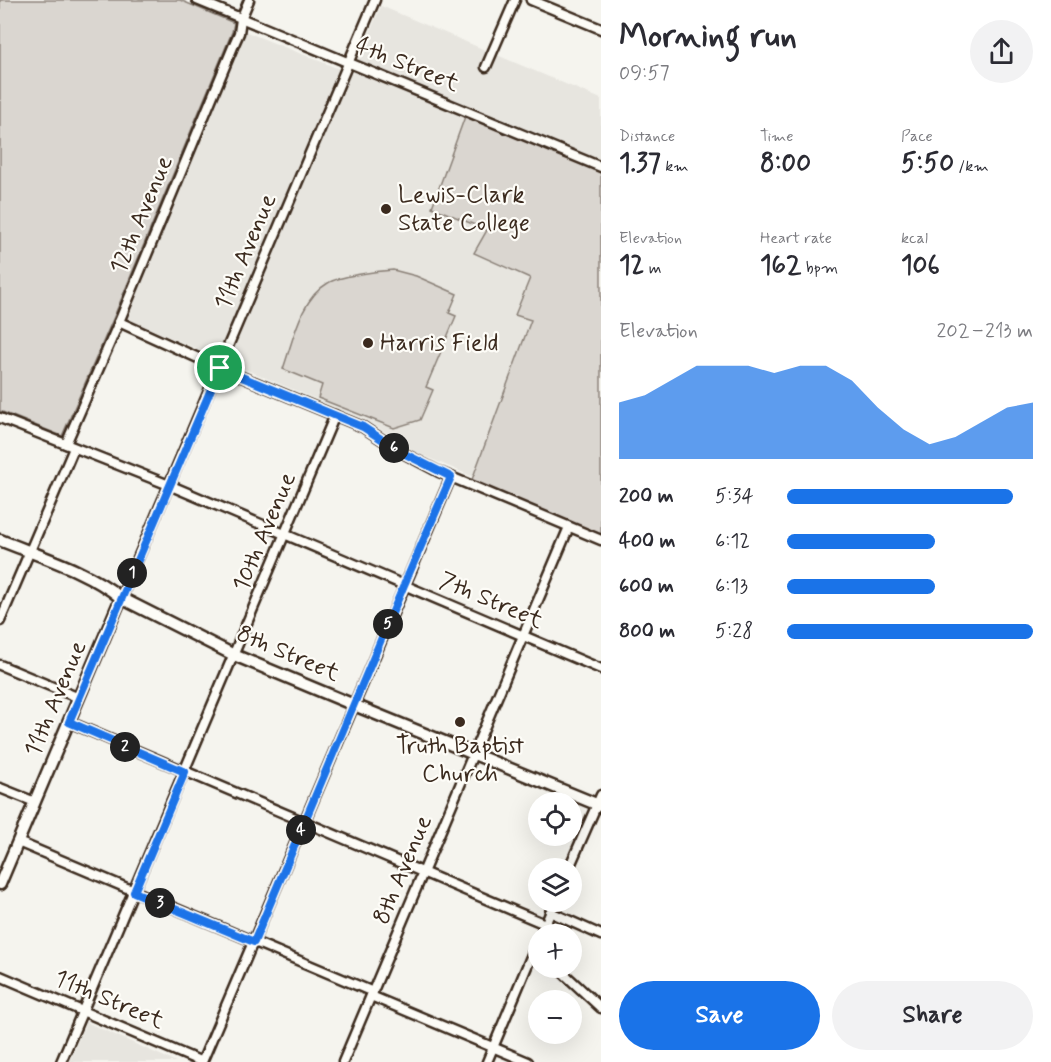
<!DOCTYPE html>
<html lang="en">
<head>
<meta charset="utf-8">
<style>
	:root { --surface:#fff; --page:#f2f2f3; --text:#2b2b33; --muted:#7c7c81; --accent:#1a73e8 }
	body { margin:0; font-family:Mynerve,sans-serif; background:var(--page); color:var(--text); height:100vh; display:flex; flex-direction:column; font-size:22px; white-space:nowrap }
	* { box-sizing:border-box; margin:0 }
	p { font-size:20px; color:var(--muted) }
	.icon { flex:none; width:33px; height:33px; fill:none; stroke:currentColor; stroke-width:2; stroke-linecap:round; stroke-linejoin:round }
	.map { position:relative; flex:1; overflow:hidden }
	.panel { display:flex; flex-direction:column; background:var(--surface); width:450px }
	.panel>* { flex:none }
	.buttons { position:absolute; left:528px; top:792px; display:grid; gap:12px }
	.buttons a { display:grid; place-items:center; width:54px; height:54px; border-radius:50%; background:var(--surface); box-shadow:0 6px 24px #0002; font-size:30px }
	.pin { position:absolute; display:grid; place-items:center; width:51px; height:51px; color:#fff; margin:-26px; border:3px solid #fff; border-radius:50%; box-shadow:0 2px 6px #0007 }
	.km { position:absolute; width:30px; height:30px; margin:-15px; border-radius:50%; background:#222; color:#fff; font-size:16px; line-height:30px; text-align:center }
	.round { display:grid; place-items:center; flex:none; width:63px; height:63px; border-radius:32px; background:var(--page) }
	.headline { display:flex; align-items:center; justify-content:space-between; height:102px; padding:0 18px }
	h1 { font-size:33px; font-weight:700; line-height:45px }
	.stats { display:grid; grid-template-columns:repeat(3,1fr); gap:9px; height:102px; padding:6px 18px }
	.stats div { display:grid; align-content:center }
	.stats b { font-size:26px; font-weight:700 }
	.stats small { font-size:16px; font-weight:400 }
	.stats p { font-size:16px }
	.chart { height:168px; padding:12px 18px }
	.chart p { display:flex; justify-content:space-between }
	.chart svg { width:100%; height:108px; margin-top:6px; fill:var(--accent); opacity:.7 }
	.cta { display:flex; gap:12px; margin-top:auto; padding:12px 18px }
	.cta a { flex:1; height:69px; border-radius:36px; background:var(--accent); color:#fff; font-size:24px; font-weight:700; line-height:69px; text-align:center }
	.cta a+a { background:var(--page); color:var(--text) }
	ul { padding:0 18px; list-style:none; font-size:20px }
	li { display:grid; grid-template-columns:96px 72px 1fr; align-items:center; height:45px }
	li i { height:15px; border-radius:8px; background:var(--accent) }
	main { display:flex; flex:1; min-height:0 }
	.map>svg:first-child { display:block }
	.built { fill:#e7e5df }
	.green { fill:#dad6d0; stroke:#8a8077; stroke-width:1.5 }
	.lines { fill:none; stroke-linecap:round; stroke-linejoin:round }
	.minor-casing { stroke:#3b2a1e; stroke-width:13 }
	.major-casing { stroke:#3b2a1e; stroke-width:15 }
	.minor { stroke:#fdfcf7; stroke-width:8 }
	.major { stroke:#fdfcf7; stroke-width:10 }
	.route-casing { stroke:#fff; stroke-width:12 }
	.route { stroke:#1a73e8; stroke-width:8 }
	.poi-dot { fill:#3b2a1e; stroke:#fdfcf7; stroke-width:2 }
	.labels { text-anchor:middle; dominant-baseline:central; stroke-width:4.5; stroke-linejoin:round; paint-order:stroke }
	.street-label { font-size:24px; fill:#3b2a1e; stroke:#fdfcf7 }
	.poi-label { font-size:24px; fill:#3b2a1e; stroke:#fdfcf7; text-anchor:start }
</style>
</head>
<body>
<main>
<div class="map">
<svg width="601" height="1062" viewBox="0 0 601 1062">
	<rect width="100%" height="100%" fill="#f5f4ee"/>
	<filter id="ink" filterUnits="userSpaceOnUse"><feTurbulence type="fractalNoise" baseFrequency=".0167" numOctaves="2"/><feDisplacementMap in="SourceGraphic" scale="12" xChannelSelector="R" yChannelSelector="G"/><feConvolveMatrix kernelMatrix="1 2 1 2 8 2 1 2 1" color-interpolation-filters="sRGB"/></filter>
	<g filter="url(#ink)">
		<g class="built">
			<path d="M381,6L601,99V531L417,453L369,422L127,319L244,31L352,74Z"/>
			<path d="M86,1022L176,1062H69Z"/>
		</g>
		<g class="green">
			<path d="M0,0H180L234,23L232,32L113,319L62,436L0,411Z"/>
			<path d="M467,111L601,168V540L470,485L531,320L515,315L530,278L474,253L487,230L432,207Z"/>
			<path d="M393,270L416,276L457,294L449,313L456,316L426,387L433,390L420,420L394,428L318,398L322,385L283,369C293,341 300,299 328,283C339,276 379,271 393,270Z"/>
		</g>
		<g class="lines">
			<g class="minor-casing">
				<g id="minor">
					<path d="M197,0L601,167"/>
					<path d="M531,0L601,29"/>
					<path d="M486,67L515,0"/>
					<path d="M119,322L220,368L363,427L401,452L439,472L601,540"/>
					<path d="M0,418L169,485L601,669"/>
					<path d="M66,444L119,322L235,42L239,33L241,19L249,0"/>
					<path d="M121,598L375,0"/>
					<path d="M0,621L74,448"/>
					<path d="M0,665L79,698"/>
					<path d="M69,722L545,924"/>
					<path d="M0,788L35,802"/>
					<path d="M18,842L373,992"/>
					<path d="M569,868L601,795"/>
					<path d="M550,912L601,935"/>
					<path d="M541,934L555,902"/>
					<path d="M558,968L601,1008"/>
					<path d="M0,976L202,1062"/>
					<path d="M371,996L528,1062"/>
					<path d="M61,1062L335,415"/>
					<path d="M202,1062L451,477"/>
					<path d="M343,1062L569,527"/>
					<path d="M487,1062L538,940"/>
				</g>
			</g>
			<g class="major-casing">
				<g id="major">
					<path d="M0,540C39,556 89,571 121,598L234,655L354,705L601,806"/>
					<path d="M0,884L121,598"/>
				</g>
			</g>
			<use href="#minor" class="minor"/>
			<use href="#major" class="major"/>
		</g>
	</g>
	<g class="lines" filter="url(#ink)">
		<g class="route-casing">
			<path id="route" d="M220,368L363,427L401,452L451,477L404,585L254,942L134,892L185,772L69,722Z"/>
		</g>
		<use href="#route" class="route"/>
	</g>
	<g class="poi-dot">
		<circle cx="386" cy="209" r="6"/>
		<circle cx="368" cy="343" r="6"/>
		<circle cx="460" cy="722" r="6"/>
	</g>
	<g class="labels">
		<g class="street-label">
			<text transform="translate(407 65) rotate(22)">4th Street</text>
			<text transform="translate(142 215) rotate(-67)">12th Avenue</text>
			<text transform="translate(246 252) rotate(-67)">11th Avenue</text>
			<text transform="translate(265 532) rotate(-67)">10th Avenue</text>
			<text transform="translate(491 601) rotate(23)">7th Street</text>
			<text transform="translate(288 654) rotate(23)">8th Street</text>
			<text transform="translate(56 699) rotate(-67)">11th Avenue</text>
			<text transform="translate(403 870) rotate(-67)">8th Avenue</text>
			<text transform="translate(109 1000) rotate(23)">11th Street</text>
		</g>
		<g class="poi-label">
			<text x="398" y="195">Lewis-Clark<tspan x="398" dy="28">State College</tspan></text>
			<text x="380" y="343">Harris Field</text>
			<text x="460" y="746" text-anchor="middle">Truth Baptist<tspan x="460" dy="28">Church</tspan></text>
		</g>
	</g>
</svg>
<div class="buttons">
<a><svg class="icon" aria-label="locate" viewBox="0 0 24 24"><circle cx="12" cy="12" r="6"/><path d="M12 2v4M12 18v4M2 12h4M18 12h4"/></svg></a>
<a><svg class="icon" aria-label="layers" viewBox="0 0 24 24"><path d="M12 4l9 5-9 5-9-5zM3 14l9 5 9-5"/></svg></a>
<a>+</a>
<a>−</a>
</div>
<div class="pin" style="left:220px;top:368px;background:#1e9e55"><svg class="icon" aria-label="arrive" viewBox="0 0 24 24"><path d="M6 21V4h12l-3 4 3 4H6"/></svg></div>
<b class="km" style="left:132px;top:573px">1</b>
<b class="km" style="left:125px;top:747px">2</b>
<b class="km" style="left:160px;top:903px">3</b>
<b class="km" style="left:301px;top:830px">4</b>
<b class="km" style="left:388px;top:624px">5</b>
<b class="km" style="left:394px;top:448px">6</b>
</div>
<section class="panel">
<div class="headline"><div><h1>Morning run</h1><p>09:57</p></div><a class="round"><svg class="icon" aria-label="share" viewBox="0 0 24 24"><path d="M12 15V3M7 8l5-5 5 5M5 13v7h14v-7"/></svg></a></div>
<div class="stats">
<div><p>Distance</p><b>1.37<small> km</small></b></div>
<div><p>Time</p><b>8:00</b></div>
<div><p>Pace</p><b>5:50<small> /km</small></b></div>
</div>
<div class="stats">
<div><p>Elevation</p><b>12<small> m</small></b></div>
<div><p>Heart rate</p><b>162<small> bpm</small></b></div>
<div><p>kcal</p><b>106</b></div>
</div>
<div class="chart"><p><span>Elevation</span>202–213 m</p>
<svg viewBox="0 0 160 44" preserveAspectRatio="none"><path d="M0 44V21L10 18L20 12L30 6L40 6L50 6L60 9L70 6L80 6L90 12L100 23L110 32L120 38L130 35L140 29L150 23L160 21V44z"/></svg>
</div>
<ul>
<li><b>200 m</b>5:34<i style="width:92%"></i></li>
<li><b>400 m</b>6:12<i style="width:60%"></i></li>
<li><b>600 m</b>6:13<i style="width:60%"></i></li>
<li><b>800 m</b>5:28<i style="width:100%"></i></li>
</ul>
<div class="cta"><a>Save</a><a>Share</a></div>
</section>
</main>
</body>
</html>
